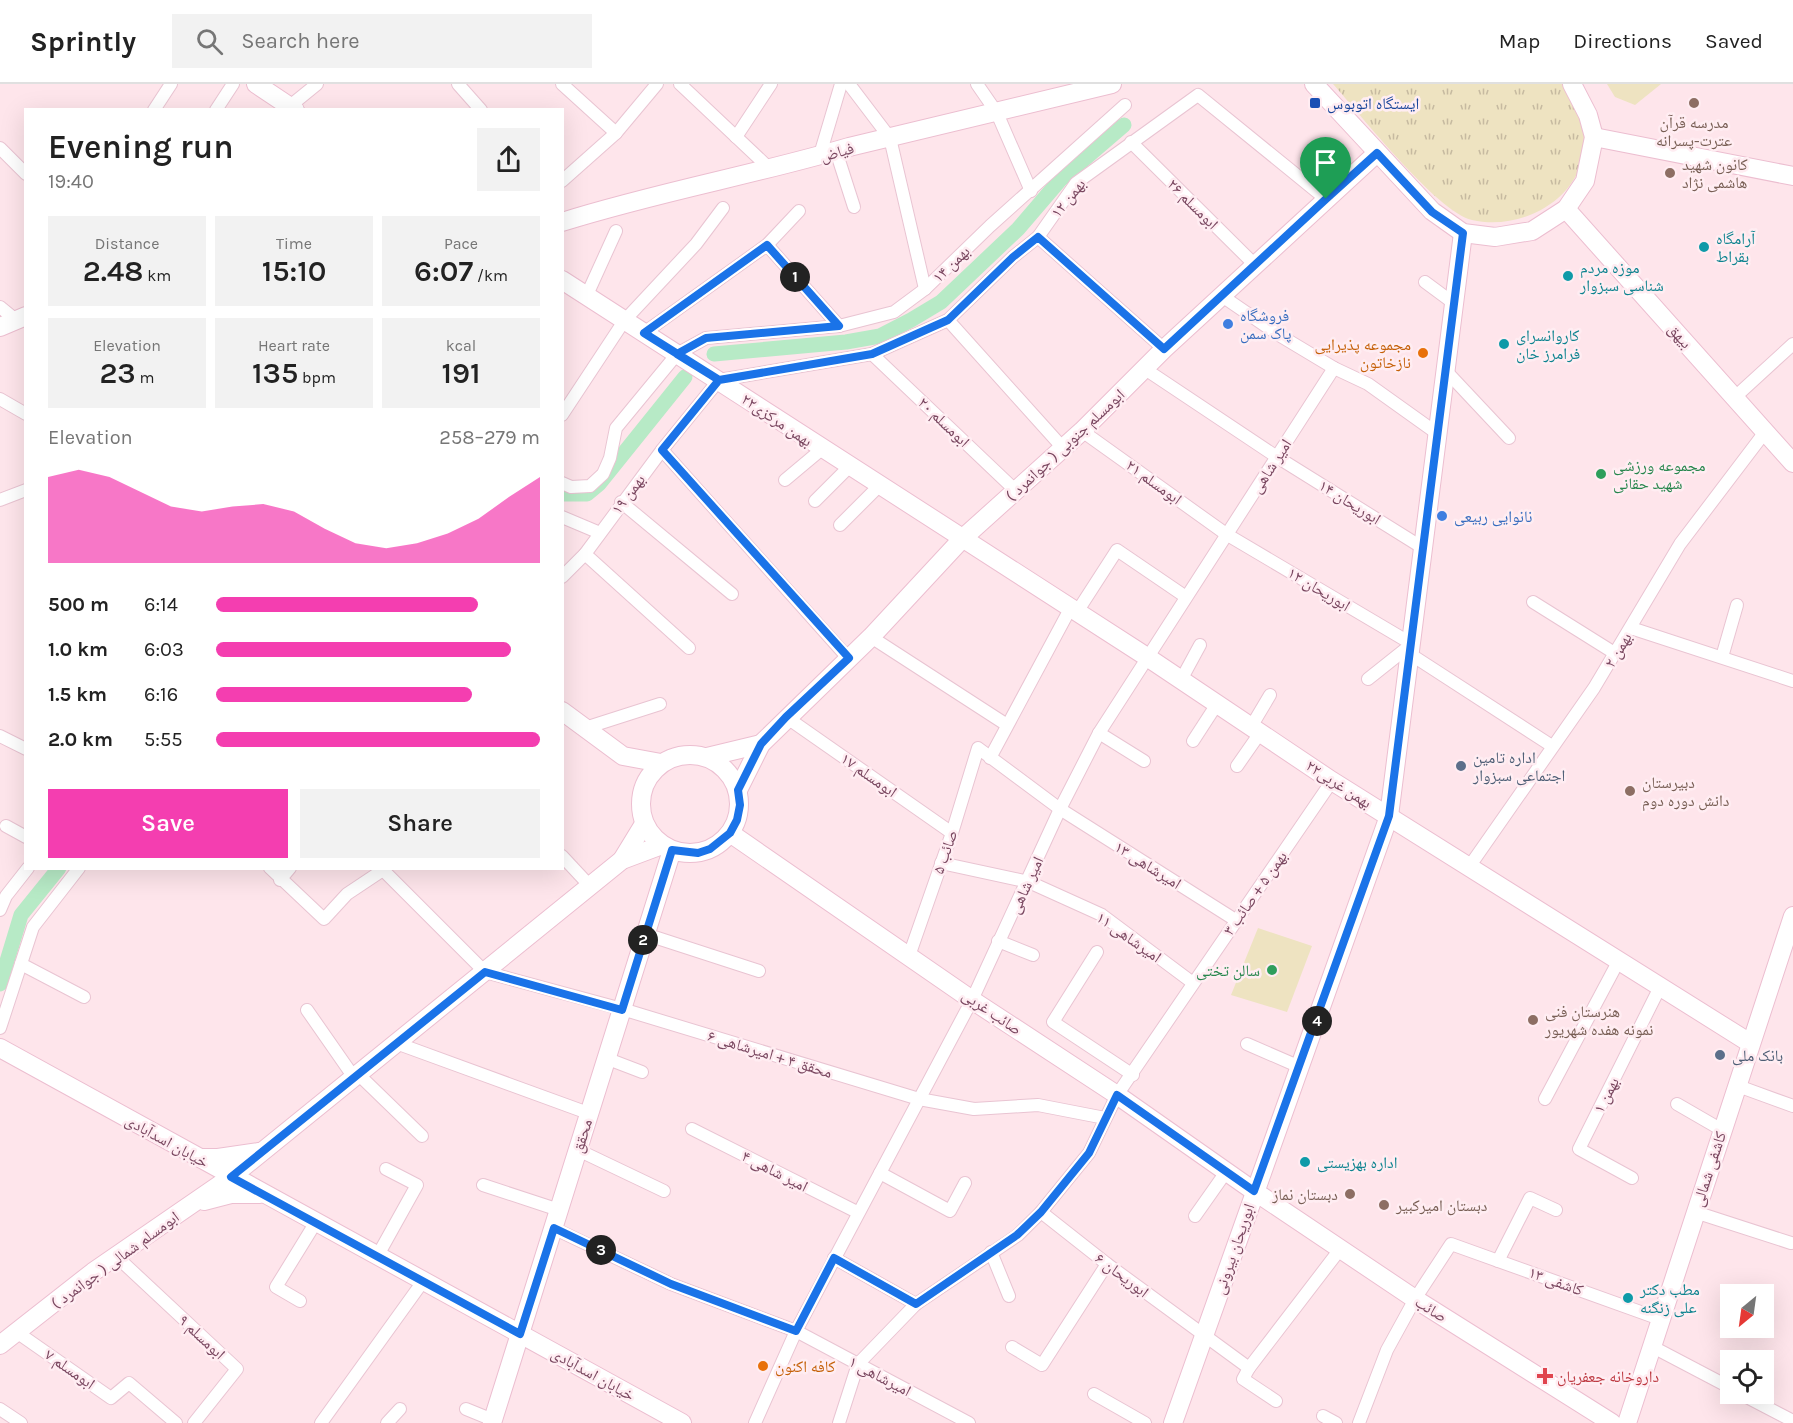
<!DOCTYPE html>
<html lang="en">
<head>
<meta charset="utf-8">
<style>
	:root { --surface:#fff; --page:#f2f2f2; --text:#222; --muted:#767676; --line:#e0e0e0; --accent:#f43eb0 }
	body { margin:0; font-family:Karla,"Noto Naskh Arabic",sans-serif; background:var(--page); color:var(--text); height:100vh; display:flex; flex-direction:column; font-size:22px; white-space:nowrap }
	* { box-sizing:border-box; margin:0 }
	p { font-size:20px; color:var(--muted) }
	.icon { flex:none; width:33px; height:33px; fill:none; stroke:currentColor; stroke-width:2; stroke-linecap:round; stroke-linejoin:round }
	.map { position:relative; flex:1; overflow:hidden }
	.sheet { position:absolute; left:24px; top:24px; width:540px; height:762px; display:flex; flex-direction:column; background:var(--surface); border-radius:0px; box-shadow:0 6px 24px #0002 }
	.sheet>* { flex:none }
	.needle { width:39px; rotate:209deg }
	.tools { position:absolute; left:1720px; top:1200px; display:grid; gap:12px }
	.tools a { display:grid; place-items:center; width:54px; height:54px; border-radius:0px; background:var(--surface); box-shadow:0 6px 24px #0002; font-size:30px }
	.pin { position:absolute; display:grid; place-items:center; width:51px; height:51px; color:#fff; margin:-62px -26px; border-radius:50% 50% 50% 0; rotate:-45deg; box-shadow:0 0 6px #0007 }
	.pin .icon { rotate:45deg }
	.km { position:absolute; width:30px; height:30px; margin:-15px; border-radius:50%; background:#222; color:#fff; font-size:16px; line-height:30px; text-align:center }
	.round { display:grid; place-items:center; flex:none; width:63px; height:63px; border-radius:0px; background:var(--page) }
	.summary { display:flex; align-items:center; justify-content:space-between; height:102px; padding:0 24px }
	h1 { font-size:33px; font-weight:600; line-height:45px }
	.figures { display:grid; grid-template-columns:repeat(3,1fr); gap:9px; height:102px; padding:6px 24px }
	.figures div { display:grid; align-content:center; border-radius:0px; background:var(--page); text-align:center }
	.figures b { font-size:30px; font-weight:600 }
	.figures small { font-size:16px; font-weight:400 }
	.figures p { font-size:16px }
	.chart { height:168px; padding:12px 24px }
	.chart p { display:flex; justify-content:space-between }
	.chart svg { width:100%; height:108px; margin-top:6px; fill:var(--accent); opacity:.7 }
	.action { display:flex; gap:12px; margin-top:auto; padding:12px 24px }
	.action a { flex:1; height:69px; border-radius:0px; background:var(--accent); color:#fff; font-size:24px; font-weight:600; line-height:69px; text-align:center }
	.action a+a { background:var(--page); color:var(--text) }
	ul { padding:0 24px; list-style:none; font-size:20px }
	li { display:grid; grid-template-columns:96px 72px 1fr; align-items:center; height:45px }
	li i { height:15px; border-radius:8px; background:var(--accent) }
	header { display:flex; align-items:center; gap:36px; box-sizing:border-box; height:84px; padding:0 30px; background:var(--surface); border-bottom:2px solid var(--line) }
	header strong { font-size:28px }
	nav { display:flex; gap:33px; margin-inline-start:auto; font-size:21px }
	.search { width:420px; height:54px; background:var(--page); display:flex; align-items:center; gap:15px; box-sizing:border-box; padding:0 21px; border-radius:0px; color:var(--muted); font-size:22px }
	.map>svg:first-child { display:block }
	.grass { fill:#eee3c1 }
	.park { fill:url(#park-tufts) }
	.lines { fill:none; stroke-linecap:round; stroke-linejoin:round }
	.canal { stroke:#b7eac6; stroke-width:15 }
	.street-casing { stroke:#e9c4d2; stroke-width:14 }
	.secondary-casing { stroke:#ecbed0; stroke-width:20 }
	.street { stroke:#fff; stroke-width:12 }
	.secondary { stroke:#fff; stroke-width:18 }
	.route-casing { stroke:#fff; stroke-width:12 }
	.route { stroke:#1a73e8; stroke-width:8 }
	.transit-dot { fill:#1a4fb4; stroke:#ffedf2; stroke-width:2 }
	.education-dot { fill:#8d6e63; stroke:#ffedf2; stroke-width:2 }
	.culture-dot { fill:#0f9aa8; stroke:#ffedf2; stroke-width:2 }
	.shop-dot { fill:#3f7fe0; stroke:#ffedf2; stroke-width:2 }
	.food-dot { fill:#e8710a; stroke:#ffedf2; stroke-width:2 }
	.leisure-dot { fill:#2e9e5b; stroke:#ffedf2; stroke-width:2 }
	.service-dot { fill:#5c6f8a; stroke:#ffedf2; stroke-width:2 }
	.health-dot { fill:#e0444e; stroke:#ffedf2; stroke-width:2 }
	.labels { text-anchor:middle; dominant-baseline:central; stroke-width:5; stroke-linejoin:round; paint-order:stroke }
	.transit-label { font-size:16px; fill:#164399; stroke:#ffedf2; text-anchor:start }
	.education-label { font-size:16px; fill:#785e54; stroke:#ffedf2; text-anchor:start }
	.street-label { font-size:16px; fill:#7a4760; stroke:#ffedf2 }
	.culture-label { font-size:16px; fill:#0d838f; stroke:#ffedf2; text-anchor:start }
	.shop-label { font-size:16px; fill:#366cbe; stroke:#ffedf2; text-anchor:start }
	.food-label { font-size:16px; fill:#c56008; stroke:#ffedf2; text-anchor:end }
	.leisure-label { font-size:16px; fill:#27864d; stroke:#ffedf2; text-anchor:start }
	.service-label { font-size:16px; fill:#4e5e75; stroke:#ffedf2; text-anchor:start }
	.health-label { font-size:16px; fill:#be3a42; stroke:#ffedf2; text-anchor:start }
</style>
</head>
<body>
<header>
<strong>Sprintly</strong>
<div class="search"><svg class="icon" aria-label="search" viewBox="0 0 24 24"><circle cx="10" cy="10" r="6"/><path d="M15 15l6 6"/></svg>Search here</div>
<nav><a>Map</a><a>Directions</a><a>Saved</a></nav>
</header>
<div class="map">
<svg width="1793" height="1339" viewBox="0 0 1793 1339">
	<defs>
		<pattern id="park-tufts" width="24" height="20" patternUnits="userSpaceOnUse" patternTransform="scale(1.5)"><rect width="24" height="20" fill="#eee3c1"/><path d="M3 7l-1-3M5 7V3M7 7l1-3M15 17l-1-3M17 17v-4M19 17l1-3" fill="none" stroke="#c6baa0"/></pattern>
	</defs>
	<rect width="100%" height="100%" fill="#fee5eb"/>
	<g class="grass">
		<path d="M1607,0H1661L1635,21L1615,13Z"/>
		<path d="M1258,844L1312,862L1287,928L1231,911Z"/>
	</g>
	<path class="park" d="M1333,0H1563C1575,21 1588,42 1584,68C1576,119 1518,147 1472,136C1437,128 1360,30 1333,0Z"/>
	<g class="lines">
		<g class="canal">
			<path d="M714,270L846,258L880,252L911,236L941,218L1018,145L1060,96L1124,41"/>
			<path d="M562,410H587L599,400L685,293"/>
			<path d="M0,900L21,831L59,784"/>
		</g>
		<g class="street-casing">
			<g id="street">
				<path d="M458,0L481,26"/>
				<path d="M562,0L616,49"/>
				<path d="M680,0L768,83"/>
				<path d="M849,0L890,54L925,205"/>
				<path d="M977,0L997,29L1031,107"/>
				<path d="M290,22L317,0"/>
				<path d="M154,26L171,0"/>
				<path d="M216,26L233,0"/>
				<path d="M736,53L771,0"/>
				<path d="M1131,58L1255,181"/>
				<path d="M0,64L26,90"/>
				<path d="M836,67L854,123"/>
				<path d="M819,74L841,0"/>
				<path d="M562,97L616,49L657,0"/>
				<path d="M1038,153L1164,265"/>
				<path d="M767,161L839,242"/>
				<path d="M1425,198L1452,218"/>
				<path d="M1222,212L1279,251L1334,284L1368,300L1438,350"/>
				<path d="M586,213L616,147"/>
				<path d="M0,223L17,237"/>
				<path d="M948,236L1063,364"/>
				<path d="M644,249L767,161L799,127"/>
				<path d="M872,270L1016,407"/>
				<path d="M1145,285L1277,373L1423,464"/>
				<path d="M1447,288L1509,354"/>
				<path d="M1734,314L1793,260"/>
				<path d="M0,315L26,330"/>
				<path d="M562,331L624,237L696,160L723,124"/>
				<path d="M1082,347L1226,450L1412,560L1368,595"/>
				<path d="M662,366L849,575"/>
				<path d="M785,396L822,365"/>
				<path d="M562,399L571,403L590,402L603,390L610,374L616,344L677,270L706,254L839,242L894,228L925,205L990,142L1125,21"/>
				<path d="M0,416L26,406"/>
				<path d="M815,417L849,383"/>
				<path d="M621,418L732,510"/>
				<path d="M562,433L600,449"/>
				<path d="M840,441L879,402"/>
				<path d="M585,470L689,564"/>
				<path d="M562,493L585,470L662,366L719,296L872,270L948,236L1013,173L1038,153L1076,99L1198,11L1326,115"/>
				<path d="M1533,518L1616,570"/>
				<path d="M1077,528L1117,466L1186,513"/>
				<path d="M1631,544L1793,597"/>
				<path d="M871,553L1007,641"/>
				<path d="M1410,570L1552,662"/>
				<path d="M1722,573L1737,521"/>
				<path d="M1181,596L1200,561"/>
				<path d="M786,633L952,749"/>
				<path d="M1251,643L1270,611"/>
				<path d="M585,644L660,620"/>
				<path d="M1099,649L1144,677"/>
				<path d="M0,652L26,665"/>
				<path d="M1193,657L1217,620"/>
				<path d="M990,674L1070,525"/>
				<path d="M1237,682L1260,649"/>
				<path d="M6,742L26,753"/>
				<path d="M562,772L589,801"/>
				<path d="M941,779L1029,798L1102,831L1193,899"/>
				<path d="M1469,783L1594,604L1680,460L1765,348"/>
				<path d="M270,784L324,835L347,810L383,786"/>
				<path d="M381,784L485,888L622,925L919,1015L974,1025L1038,1021L1105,1034"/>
				<path d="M280,796L290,784"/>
				<path d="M0,826L6,812L28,784"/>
				<path d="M645,850L759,887"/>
				<path d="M998,857L1033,871"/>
				<path d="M1097,868L1053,938L1133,991"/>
				<path d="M909,872L952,749L978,664L1060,725L1237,837"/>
				<path d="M21,880L84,913"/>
				<path d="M307,926L353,992"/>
				<path d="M0,944L33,843L79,784"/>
				<path d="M396,959L588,1029"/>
				<path d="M1247,960L1300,983"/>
				<path d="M608,975L642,988"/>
				<path d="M358,990L422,1052"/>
				<path d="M1738,1002L1793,1022"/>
				<path d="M1545,1015L1618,878"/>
				<path d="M1677,1020L1722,1046"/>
				<path d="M692,1045L857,1128"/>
				<path d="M578,1066L664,1107"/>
				<path d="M880,1089L950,1127L965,1099"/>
				<path d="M1632,1094L1579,1065L1660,903"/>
				<path d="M483,1101L559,1126"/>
				<path d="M1041,1128L1107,1180L1249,1284L1341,1164"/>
				<path d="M1695,1128L1791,1159"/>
				<path d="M1195,1132L1226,1088"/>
				<path d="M553,1144L671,1200L796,1247L969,1339"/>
				<path d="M991,1168L1009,1212"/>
				<path d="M378,1171L417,1101L386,1085"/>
				<path d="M117,1173L237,1285L194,1339"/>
				<path d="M834,1174L916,1220"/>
				<path d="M1498,1177L1530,1114L1556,1126"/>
				<path d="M300,1217L276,1203L316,1138"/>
				<path d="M18,1249L111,1314L129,1299L176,1339"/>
				<path d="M1651,1262L1731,1304"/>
				<path d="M1012,1263L1042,1281L1107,1180"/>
				<path d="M1249,1284L1243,1295L1276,1317"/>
				<path d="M1094,1310L1145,1339"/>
				<path d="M1741,1310L1793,1337"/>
				<path d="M0,1325L21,1339"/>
				<path d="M466,1325L493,1336"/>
				<path d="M1323,1332L1336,1339"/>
				<path d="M321,1339L424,1196"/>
				<path d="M387,1339L400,1325"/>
				<path d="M755,1339L796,1247L972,916L1060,725L1099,649L1334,284"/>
				<path d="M839,1339L858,1280L916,1220L1018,1151L1041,1128L1089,1069L1117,1011L1332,697"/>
				<path d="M1359,1339L1387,1266L1415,1215L1451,1160L1660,1235"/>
			</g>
		</g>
		<g class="secondary-casing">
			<g id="secondary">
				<path d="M256,0L295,26"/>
				<path d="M1314,0L1432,127L1463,149L1495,153L1532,147L1566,125L1585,97L1594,53L1588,31L1572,0"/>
				<path d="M1594,53L1793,92"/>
				<path d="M1566,125L1793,379"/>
				<path d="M562,138C657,108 754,91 849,63L1112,0"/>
				<path d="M562,196L1147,573L1332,697L1750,959"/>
				<path d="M0,243L26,232"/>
				<path d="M562,627L623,672L661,679"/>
				<circle cx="690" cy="720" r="49"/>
				<path d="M707,673L761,660"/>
				<path d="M738,706L761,660L871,553L962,455L1082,347L1164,265L1377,69"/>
				<path d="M730,749L972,916L1117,1011L1251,1105L1415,1215L1612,1339"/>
				<path d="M622,776L644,740"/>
				<path d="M0,964L682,1339"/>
				<path d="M200,1074H218L259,1068"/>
				<path d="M204,1117L231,1110H260"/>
				<path d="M0,1261L93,1188L231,1093L622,776L662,761"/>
				<path d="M492,1339L672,766"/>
				<path d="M1173,1339L1389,732L1463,149"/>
				<path d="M1627,1339L1793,832"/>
			</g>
		</g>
		<use href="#street" class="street"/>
		<use href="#secondary" class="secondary"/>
	</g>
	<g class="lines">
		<g class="route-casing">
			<path id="route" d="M1326,115L1164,265L1038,153L1013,173L948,236L930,244L872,270L719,296L644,249L767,161L839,242L706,254L677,270L719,296L662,366L849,574L786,633L761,660L738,706L740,721L737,736L730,749L710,765L698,769L672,766L622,926L485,888L231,1093L520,1250L554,1144L671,1200L796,1247L834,1174L916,1220L1017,1151L1041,1128L1089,1069L1117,1011L1254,1107L1389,732L1463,149L1432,128L1377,69L1326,115"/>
		</g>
		<use href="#route" class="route"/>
	</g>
	<rect class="transit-dot" x="1309" y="13" width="12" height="12" rx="3"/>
	<g class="education-dot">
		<circle cx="1694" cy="19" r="6"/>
		<circle cx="1670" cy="89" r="6"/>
		<circle cx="1630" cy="707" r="6"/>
		<circle cx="1533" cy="936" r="6"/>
		<circle cx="1350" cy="1110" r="6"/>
		<circle cx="1384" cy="1121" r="6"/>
	</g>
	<g class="culture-dot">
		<circle cx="1704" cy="163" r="6"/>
		<circle cx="1568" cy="192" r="6"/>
		<circle cx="1504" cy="260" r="6"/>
		<circle cx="1305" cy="1078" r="6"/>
		<circle cx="1628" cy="1214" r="6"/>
	</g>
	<g class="shop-dot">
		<circle cx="1228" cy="240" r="6"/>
		<circle cx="1442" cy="432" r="6"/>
	</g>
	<g class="food-dot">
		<circle cx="1423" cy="269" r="6"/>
		<circle cx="763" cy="1282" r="6"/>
	</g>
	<g class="leisure-dot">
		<circle cx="1601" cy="390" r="6"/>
		<circle cx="1272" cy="886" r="6"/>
	</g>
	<g class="service-dot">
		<circle cx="1461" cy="682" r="6"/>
		<circle cx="1720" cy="971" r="6"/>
	</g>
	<path class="health-dot" d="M1542 1283h6v6h6v6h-6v6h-6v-6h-6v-6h6z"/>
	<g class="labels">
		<g class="transit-label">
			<text x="1327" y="19">ایستگاه اتوبوس</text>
		</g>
		<g class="education-label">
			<text x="1694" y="38" text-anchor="middle">مدرسه قرآن<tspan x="1694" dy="18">عترت-پسرانه</tspan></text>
			<text x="1682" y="80">کانون شهید<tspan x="1682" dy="18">هاشمی نژاد</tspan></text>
			<text x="1642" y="698">دبیرستان<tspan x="1642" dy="18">دانش دوره دوم</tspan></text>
			<text x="1545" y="927">هنرستان فنی<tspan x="1545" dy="18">نمونه هفده شهریور</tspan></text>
			<text x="1338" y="1110" text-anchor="end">دبستان نماز</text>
			<text x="1396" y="1121">دبستان امیرکبیر</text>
		</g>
		<g class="street-label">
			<text transform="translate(837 68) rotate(-16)">فیاض</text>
			<text transform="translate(1068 114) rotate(-51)">بهمن ۱۲</text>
			<text transform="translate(1193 120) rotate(45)">ابومسلم ۲۶</text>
			<text transform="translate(951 180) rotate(-44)">بهمن ۱۴</text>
			<text transform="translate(1680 252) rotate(49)">بیهق</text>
			<text transform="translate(777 336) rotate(34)">۲۲بهمن مرکزی</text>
			<text transform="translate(944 338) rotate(44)">ابومسلم ۲۰</text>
			<text transform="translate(1065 361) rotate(-43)">ابومسلم جنوبی ( جوانمرد )</text>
			<text transform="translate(1271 382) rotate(-57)">امیر شاهی</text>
			<text transform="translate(1154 398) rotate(36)">ابومسلم ۲۱</text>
			<text transform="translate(628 410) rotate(-53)">بهمن ۱۹</text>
			<text transform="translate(1350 418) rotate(32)">ابوریحان ۱۴</text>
			<text transform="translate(1319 505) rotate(31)">ابوریحان ۱۲</text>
			<text transform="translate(1618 566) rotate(-59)">بهمن ۲</text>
			<text transform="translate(869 691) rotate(35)">ابومسلم ۱۷</text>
			<text transform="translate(1339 700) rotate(33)">۲۲بهمن غربی</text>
			<text transform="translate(945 768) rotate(-71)">صائب ۵</text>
			<text transform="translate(1148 781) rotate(32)">امیرشاهی ۱۳</text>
			<text transform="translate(1026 801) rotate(-65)">امیر شاهی</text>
			<text transform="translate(1255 809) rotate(-55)">بهمن ۵ + صائب ۳</text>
			<text transform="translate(1129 853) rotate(35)">امیرشاهی ۱۱</text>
			<text transform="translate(992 928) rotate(34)">صائب غربی</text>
			<text transform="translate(770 970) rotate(17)">محقق ۴ + امیرشاهی ۶</text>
			<text transform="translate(1606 1011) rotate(-63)">بهمن ۱</text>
			<text transform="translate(582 1052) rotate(-73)">محقق</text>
			<text transform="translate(167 1057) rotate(29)">خیابان اسدآبادی</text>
			<text transform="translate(1709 1085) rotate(-72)">کاشفی شمالی</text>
			<text transform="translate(775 1087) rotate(27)">امیر شاهی ۴</text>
			<text transform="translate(1234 1165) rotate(-71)">ابوریحان بیرونی</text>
			<text transform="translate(115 1176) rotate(-36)">ابومسلم شمالی ( جوانمرد )</text>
			<text transform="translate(1122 1191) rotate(37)">ابوریحان ۶</text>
			<text transform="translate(1556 1197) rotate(20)">کاشفی ۱۳</text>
			<text transform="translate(1431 1225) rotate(32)">صائب</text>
			<text transform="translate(202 1253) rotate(43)">ابومسلم ۹</text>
			<text transform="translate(70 1285) rotate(35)">ابومسلم ۷</text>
			<text transform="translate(593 1290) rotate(29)">خیابان اسدآبادی</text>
			<text transform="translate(880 1292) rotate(28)">امیرشاهی ۱</text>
		</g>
		<g class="culture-label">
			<text x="1716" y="154">آرامگاه<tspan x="1716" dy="18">بقراط</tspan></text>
			<text x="1580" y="183">موزه مردم<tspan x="1580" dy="18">شناسی سبزوار</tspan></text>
			<text x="1516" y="251">کاروانسرای<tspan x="1516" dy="18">فرامرز خان</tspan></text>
			<text x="1317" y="1078">اداره بهزیستی</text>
			<text x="1640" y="1205">مطب دکتر<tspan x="1640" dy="18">علی زنگنه</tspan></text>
		</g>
		<g class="shop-label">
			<text x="1240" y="231">فروشگاه<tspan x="1240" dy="18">پاک سمن</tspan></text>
			<text x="1454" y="432">نانوایی ربیعی</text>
		</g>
		<g class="food-label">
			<text x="1411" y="260">مجموعه پذیرایی<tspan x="1411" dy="18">نازخاتون</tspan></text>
			<text x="775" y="1282" text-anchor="start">کافه اکنون</text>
		</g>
		<g class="leisure-label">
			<text x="1613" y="381">مجموعه ورزشی<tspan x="1613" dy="18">شهید حقانی</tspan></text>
			<text x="1260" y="886" text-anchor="end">سالن تختی</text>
		</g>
		<g class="service-label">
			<text x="1473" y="673">اداره تامین<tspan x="1473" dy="18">اجتماعی سبزوار</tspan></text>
			<text x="1732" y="971">بانک ملی</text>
		</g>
		<g class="health-label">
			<text x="1557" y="1292">داروخانه جعفریان</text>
		</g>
	</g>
</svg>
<div class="tools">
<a><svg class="needle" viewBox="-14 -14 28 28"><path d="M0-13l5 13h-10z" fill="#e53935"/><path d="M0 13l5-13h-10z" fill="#767676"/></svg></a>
<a><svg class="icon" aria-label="locate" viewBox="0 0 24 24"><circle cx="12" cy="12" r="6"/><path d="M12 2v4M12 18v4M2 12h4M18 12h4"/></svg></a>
</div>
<div class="pin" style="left:1326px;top:115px;background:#1e9e55"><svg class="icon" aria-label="arrive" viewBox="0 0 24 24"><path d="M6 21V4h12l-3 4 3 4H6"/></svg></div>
<b class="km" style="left:795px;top:193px">1</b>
<b class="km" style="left:643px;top:856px">2</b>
<b class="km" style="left:601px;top:1166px">3</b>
<b class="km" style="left:1317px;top:937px">4</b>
<section class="sheet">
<div class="summary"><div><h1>Evening run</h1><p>19:40</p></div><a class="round"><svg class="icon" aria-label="share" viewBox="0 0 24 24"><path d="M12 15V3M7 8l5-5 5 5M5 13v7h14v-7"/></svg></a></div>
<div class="figures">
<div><p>Distance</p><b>2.48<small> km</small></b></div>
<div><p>Time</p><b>15:10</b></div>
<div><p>Pace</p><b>6:07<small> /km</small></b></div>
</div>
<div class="figures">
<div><p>Elevation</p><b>23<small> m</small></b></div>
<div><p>Heart rate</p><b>135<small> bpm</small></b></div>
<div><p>kcal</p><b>191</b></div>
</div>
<div class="chart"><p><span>Elevation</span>258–279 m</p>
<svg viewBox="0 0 160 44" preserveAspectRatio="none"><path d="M0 44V9L10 6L20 9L30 15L40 21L50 23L60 21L70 20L80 23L90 30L100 36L110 38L120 36L130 32L140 26L150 17L160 9V44z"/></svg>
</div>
<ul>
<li><b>500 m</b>6:14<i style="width:81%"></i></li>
<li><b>1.0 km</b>6:03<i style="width:91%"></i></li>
<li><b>1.5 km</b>6:16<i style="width:79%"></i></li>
<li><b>2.0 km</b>5:55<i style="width:100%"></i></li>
</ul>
<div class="action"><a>Save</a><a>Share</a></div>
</section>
</div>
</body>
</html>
